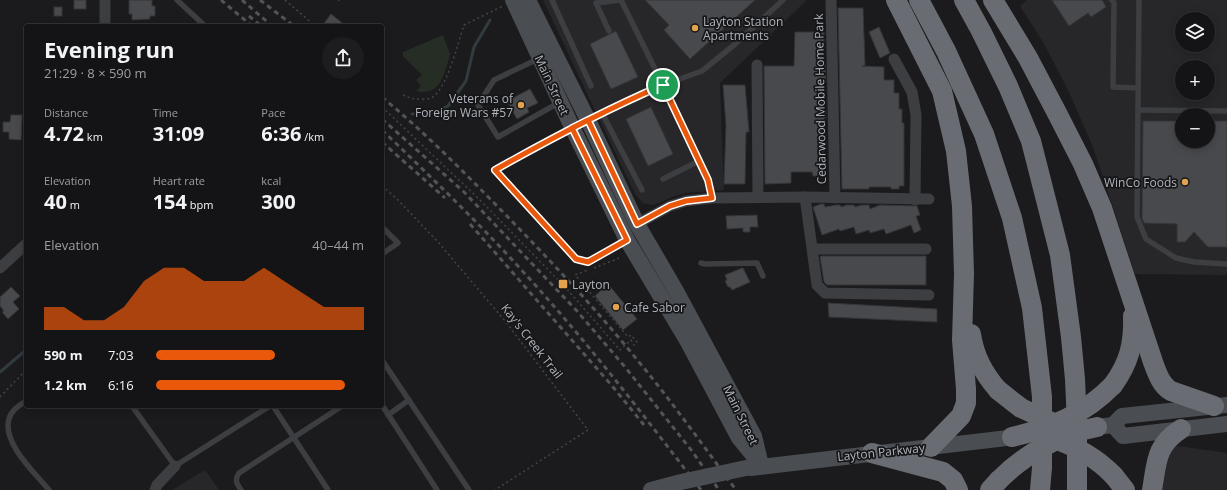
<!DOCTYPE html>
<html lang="en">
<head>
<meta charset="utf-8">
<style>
	:root { --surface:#141416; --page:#1d1d1f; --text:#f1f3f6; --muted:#9d9ea1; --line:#333335; --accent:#ea580c }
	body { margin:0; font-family:"Open Sans",sans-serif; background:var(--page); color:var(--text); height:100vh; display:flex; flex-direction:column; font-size:15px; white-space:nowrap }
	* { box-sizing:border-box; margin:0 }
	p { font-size:13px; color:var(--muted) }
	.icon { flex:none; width:22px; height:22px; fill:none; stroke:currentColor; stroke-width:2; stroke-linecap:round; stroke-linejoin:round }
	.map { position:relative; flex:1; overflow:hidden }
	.side { position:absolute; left:24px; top:24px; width:360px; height:384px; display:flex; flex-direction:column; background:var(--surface); border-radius:4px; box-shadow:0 2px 10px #0003,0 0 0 1px var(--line) }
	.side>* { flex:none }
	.controls { position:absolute; left:1175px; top:12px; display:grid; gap:8px }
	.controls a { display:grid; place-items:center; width:40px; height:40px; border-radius:50%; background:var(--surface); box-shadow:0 2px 10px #0003,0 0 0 1px var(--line); font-size:20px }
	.pin { position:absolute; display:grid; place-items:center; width:34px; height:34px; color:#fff; margin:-17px; border:2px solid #fff; border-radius:50%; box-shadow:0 1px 4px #0007 }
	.round { display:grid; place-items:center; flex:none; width:42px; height:42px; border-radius:21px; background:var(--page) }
	.head { display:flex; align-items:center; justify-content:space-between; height:68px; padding:0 20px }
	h1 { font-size:22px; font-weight:700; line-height:30px }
	.figures { display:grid; grid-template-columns:repeat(3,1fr); gap:6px; height:68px; padding:4px 20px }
	.figures div { display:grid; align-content:center }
	.figures b { font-size:20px; font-weight:700 }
	.figures small { font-size:11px; font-weight:400 }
	.figures p { font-size:11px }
	.chart { height:112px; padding:8px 20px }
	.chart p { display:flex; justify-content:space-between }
	.chart svg { width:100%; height:72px; margin-top:4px; fill:var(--accent); opacity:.7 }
	ul { padding:0 20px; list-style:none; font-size:13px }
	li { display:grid; grid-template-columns:64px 48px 1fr; align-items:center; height:30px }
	li i { height:10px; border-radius:5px; background:var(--accent) }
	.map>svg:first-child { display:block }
	.built { fill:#27272a; fill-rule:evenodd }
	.green { fill:#252d25 }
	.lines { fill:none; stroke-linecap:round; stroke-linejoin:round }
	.stream { stroke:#323b40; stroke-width:3 }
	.building { fill:#48494d; stroke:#353539 }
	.path { stroke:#424548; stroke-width:1.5; stroke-dasharray:2 3; stroke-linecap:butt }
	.lane { stroke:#3c3e41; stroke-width:5.5 }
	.street { stroke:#3c3e41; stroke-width:11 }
	.secondary { stroke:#4a4d51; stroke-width:16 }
	.highway { stroke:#696c72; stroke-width:20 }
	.rail { stroke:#515458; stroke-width:3; stroke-dasharray:5 4; stroke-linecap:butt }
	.secondary-bridge { stroke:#4a4d51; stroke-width:16 }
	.highway-bridge { stroke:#696c72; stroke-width:20 }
	.route-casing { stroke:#fff; stroke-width:8 }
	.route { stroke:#ea580c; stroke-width:5 }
	.poi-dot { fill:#e2a34e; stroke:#161618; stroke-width:1.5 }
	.labels { text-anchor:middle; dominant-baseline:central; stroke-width:3.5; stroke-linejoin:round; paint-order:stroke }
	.poi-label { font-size:12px; fill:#afb4bb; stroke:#161618; text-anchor:start }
	.street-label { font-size:12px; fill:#afb4bb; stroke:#161618 }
</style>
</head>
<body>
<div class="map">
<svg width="1227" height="490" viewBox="0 0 1227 490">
	<rect width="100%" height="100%" fill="#1b1b1d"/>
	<g class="built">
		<path d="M543,0H807L720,83L724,190L685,193L672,197L659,203L652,205L643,203L635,194L592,104Z"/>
		<path d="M1027,0H1227V275L1135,274L1093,147L1068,90L1043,42L1020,6ZM1182,19H1208V45H1182ZM1182,67H1208V93H1182ZM1182,115H1208V141H1182Z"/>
		<path d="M1165,444L1227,453V490H1160Z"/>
		<path d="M205,470L219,490H172Z"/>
	</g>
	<path class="green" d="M443,35L450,54C447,65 443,85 432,90C427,93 421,92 416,91L421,86L416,80L422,75L403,56V52Z"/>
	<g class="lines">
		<g class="stream">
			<path d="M412,114L432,113L448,106L466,81L474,47L490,20"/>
			<path d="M0,372L26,350"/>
		</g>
	</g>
	<g class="building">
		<rect x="74" y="0" width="12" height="9"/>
		<path d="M129,0H152V6H155V16H150V19L132,20V14H129Z"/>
		<path d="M645,0H755L690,59L664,30L669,25Z"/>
		<path d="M1052,0H1102L1106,7L1091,17L1088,13L1069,26Z"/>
		<rect x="54" y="7" width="8" height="9"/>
		<path d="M838,8H863L865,65L862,66L884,67V80H894V93H899V109H902V123H904V186H899V189H891V187H869V189H842Z"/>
		<path d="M331,14L346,26H322Z"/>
		<path d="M879,27L890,53L880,58L869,32Z"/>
		<path d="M616,31L638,77L611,89L590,44Z"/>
		<path d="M795,32H824V61H825L826,82H823V105L824,110H826V118H824V126H822V148H824V155H822V172L821,176H813L812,172H791V183L765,184L764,66H794Z"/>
		<path d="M723,85H745L749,132H746L745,184H724L726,125Z"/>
		<path d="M530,89L538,103L527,108L529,112L517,119L507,101Z"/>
		<path d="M651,107L673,154L648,166L626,119Z"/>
		<path d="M11,115H22L21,140L9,139V132H3V122H10Z"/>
		<path d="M1143,121H1182V141H1208V121H1227V247H1208L1194,232L1185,242H1177V224L1144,223L1142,218Z"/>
		<path d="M821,204H824L825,207L837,205H840L841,207L847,205H854L855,207L862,205H869L870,209L880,205L917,206L920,215L916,216L921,230L914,233L911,225L886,234L884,229L870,233L869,230L856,234L854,227L840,231L839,229L822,235L813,207Z"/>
		<path d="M757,215L758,227H750V232H743V228L727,229L726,216Z"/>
		<path d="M821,256H926V285H827L824,282L820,257Z"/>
		<path d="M742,268H743L750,282L732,290L730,287H728L725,281L727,280L725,275Z"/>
		<path d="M608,284L637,319L623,330L595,296Z"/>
		<path d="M11,287L20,296L13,302L19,309L8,319L2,312L4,311L0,306V297Z"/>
		<path d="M828,303L937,309V322L829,317Z"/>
	</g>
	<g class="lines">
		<g class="path">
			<path d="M285,0L315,26"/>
			<path d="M339,0V1"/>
			<path d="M403,95C407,97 410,98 415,99C420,99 428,100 433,97C448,86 458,42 464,25L503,6"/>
			<path d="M382,107L479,199L566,288L620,350L631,340L634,345L637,342L631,335L628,337L575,275L588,270"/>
			<path d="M382,186L396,198L438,242L505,321L588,430L495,490"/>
			<path d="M594,268L622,257"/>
			<path d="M0,397L26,370"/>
		</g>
		<g class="lane">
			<path d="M177,0L205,26"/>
			<path d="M552,0L591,86"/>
			<path d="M621,0L663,85C605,110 550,139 495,170L576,259L588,262L627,240"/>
			<path d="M1112,0L1114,3L1113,87L1138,88"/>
			<path d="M1139,0L1137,217L1146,239L1176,258L1194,262L1227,264"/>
			<path d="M609,31L596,3L620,0"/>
			<path d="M538,59L494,80L478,105L498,137L560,102"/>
			<path d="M1138,110L1227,111"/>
			<path d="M602,113L642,190"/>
			<path d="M663,179L699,161"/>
			<path d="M712,198L708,180L663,85L702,71L734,45L783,0"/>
			<path d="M382,227L398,243L382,254"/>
			<path d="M701,263L705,264L757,263L763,276"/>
			<path d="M382,360L469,490"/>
			<path d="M26,401C19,406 11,410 9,419C2,443 35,473 49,490"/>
			<path d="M382,405L437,490"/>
			<path d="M132,406L175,466L270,406"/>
			<path d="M273,406L328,490"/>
			<path d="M388,415L409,400"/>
			<path d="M241,490C237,484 234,480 239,473L342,406"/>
		</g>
		<g class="street">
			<path d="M831,0L835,198"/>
			<path d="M105,26V0"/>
			<path d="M894,59L912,92L916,115L915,200"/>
			<path d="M757,65L758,197"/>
			<path d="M805,197L817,285L825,293L929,295"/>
			<path d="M637,224L670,206L686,201L712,198L805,197L929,199"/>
			<path d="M813,249H926"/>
			<path d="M0,268L26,244"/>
			<path d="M155,490L157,485L175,466"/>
		</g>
		<g class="secondary">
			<path d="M513,0L572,127L627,240L688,342L739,438L762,466"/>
			<path d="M528,0L588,120L637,224L676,291L754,436L760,461"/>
			<path d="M1113,425L1123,436L1227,424"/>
			<path d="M1097,427L1113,425L1122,416L1227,405"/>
			<path d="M751,468L1024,436"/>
		</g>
		<g class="highway">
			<path d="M896,0L942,91L956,151L962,206L964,274L962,340L966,389V403L961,416L931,447"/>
			<path d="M919,0L946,51L984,134L1012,218L1032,308L1042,397V468L1040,490"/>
			<path d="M964,0L981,31L1008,86L1031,141L1060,255L1071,337L1075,379L1077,423V490"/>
			<path d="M993,0L1028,58L1058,115L1083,164L1102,208L1153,362C1157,373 1161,385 1171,391L1214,406"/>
			<path d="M971,334C974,356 983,373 998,390"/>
			<path d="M1113,385C1129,363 1134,344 1133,316"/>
			<path d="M872,453L943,472L953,480L958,490"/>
			<path d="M1114,476L1125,490"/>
			<path d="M990,490L999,480"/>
			<path d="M1152,490C1157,462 1155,446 1181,429"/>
		</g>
		<g class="rail">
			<path d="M221,0L252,26"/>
			<path d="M242,0L272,26"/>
			<path d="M260,0L294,26"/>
			<path d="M249,16L261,26"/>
			<path d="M382,97C424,132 463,171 501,210C549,259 596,309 639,362C673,403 704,447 736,490"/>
			<path d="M382,119L464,192L577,311L625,367L692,451L719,490"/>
			<path d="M382,130C432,178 481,225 527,276C589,344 645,417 701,490"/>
			<path d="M382,142L445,198"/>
			<path d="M470,224L613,387L644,425"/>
		</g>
		<path class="secondary-bridge" d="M651,490L681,482L746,468"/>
		<g class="highway-bridge">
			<path d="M998,390L1021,408L1056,424"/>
			<path d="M1012,437C1051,428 1085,414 1113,385"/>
			<path d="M1049,437C1073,445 1096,457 1114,476"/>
			<path d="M999,480C1025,454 1060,434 1097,427"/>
		</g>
	</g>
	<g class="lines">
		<g class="route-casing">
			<path id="route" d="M663,85C605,110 550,139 495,170L576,259L588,262L627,240L572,128L588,120L637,224L670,206L686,201L712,198L708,180L663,85"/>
		</g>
		<use href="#route" class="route"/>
	</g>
	<g class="poi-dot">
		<circle cx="695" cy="28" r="4"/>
		<circle cx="521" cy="105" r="4"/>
		<circle cx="1185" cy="182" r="4"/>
		<rect x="558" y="279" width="10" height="10" rx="2"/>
		<circle cx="616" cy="307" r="4"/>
	</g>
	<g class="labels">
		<g class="poi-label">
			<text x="703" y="21">Layton Station<tspan x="703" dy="14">Apartments</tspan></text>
			<text x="513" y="98" text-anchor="end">Veterans of<tspan x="513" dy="14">Foreign Wars #57</tspan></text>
			<text x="1177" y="182" text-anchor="end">WinCo Foods</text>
			<text x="572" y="284">Layton</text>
			<text x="624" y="307">Cafe Sabor</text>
		</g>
		<g class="street-label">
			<text transform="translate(552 85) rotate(65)">Main Street</text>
			<text transform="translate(820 99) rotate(-91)">Cedarwood Mobile Home Park</text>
			<text transform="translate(532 341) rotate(52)">Kay's Creek Trail</text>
			<text transform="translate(741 415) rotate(64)">Main Street</text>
			<text transform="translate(881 452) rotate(-6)">Layton Parkway</text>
		</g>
	</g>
</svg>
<div class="controls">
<a><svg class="icon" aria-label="layers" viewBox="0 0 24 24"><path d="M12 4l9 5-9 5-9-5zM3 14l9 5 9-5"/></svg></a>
<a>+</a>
<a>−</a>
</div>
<div class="pin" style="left:663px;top:85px;background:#1e9e55"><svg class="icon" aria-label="arrive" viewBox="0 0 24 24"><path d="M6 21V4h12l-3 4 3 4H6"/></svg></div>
<section class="side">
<div class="head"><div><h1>Evening run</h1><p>21:29 · 8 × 590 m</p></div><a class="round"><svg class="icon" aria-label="share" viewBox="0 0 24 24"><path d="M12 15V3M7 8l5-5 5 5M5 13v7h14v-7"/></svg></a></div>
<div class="figures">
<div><p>Distance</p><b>4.72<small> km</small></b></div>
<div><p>Time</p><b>31:09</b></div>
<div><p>Pace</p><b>6:36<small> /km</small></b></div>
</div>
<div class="figures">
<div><p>Elevation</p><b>40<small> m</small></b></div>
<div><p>Heart rate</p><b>154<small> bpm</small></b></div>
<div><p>kcal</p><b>300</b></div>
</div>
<div class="chart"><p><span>Elevation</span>40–44 m</p>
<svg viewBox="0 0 160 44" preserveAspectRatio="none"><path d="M0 44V30L10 30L20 38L30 38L40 30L50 14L60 6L70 6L80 14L90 14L100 14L110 6L120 14L130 22L140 30L150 30L160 30V44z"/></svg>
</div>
<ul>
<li><b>590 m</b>7:03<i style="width:57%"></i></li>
<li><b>1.2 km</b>6:16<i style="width:91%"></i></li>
</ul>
</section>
</div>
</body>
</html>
